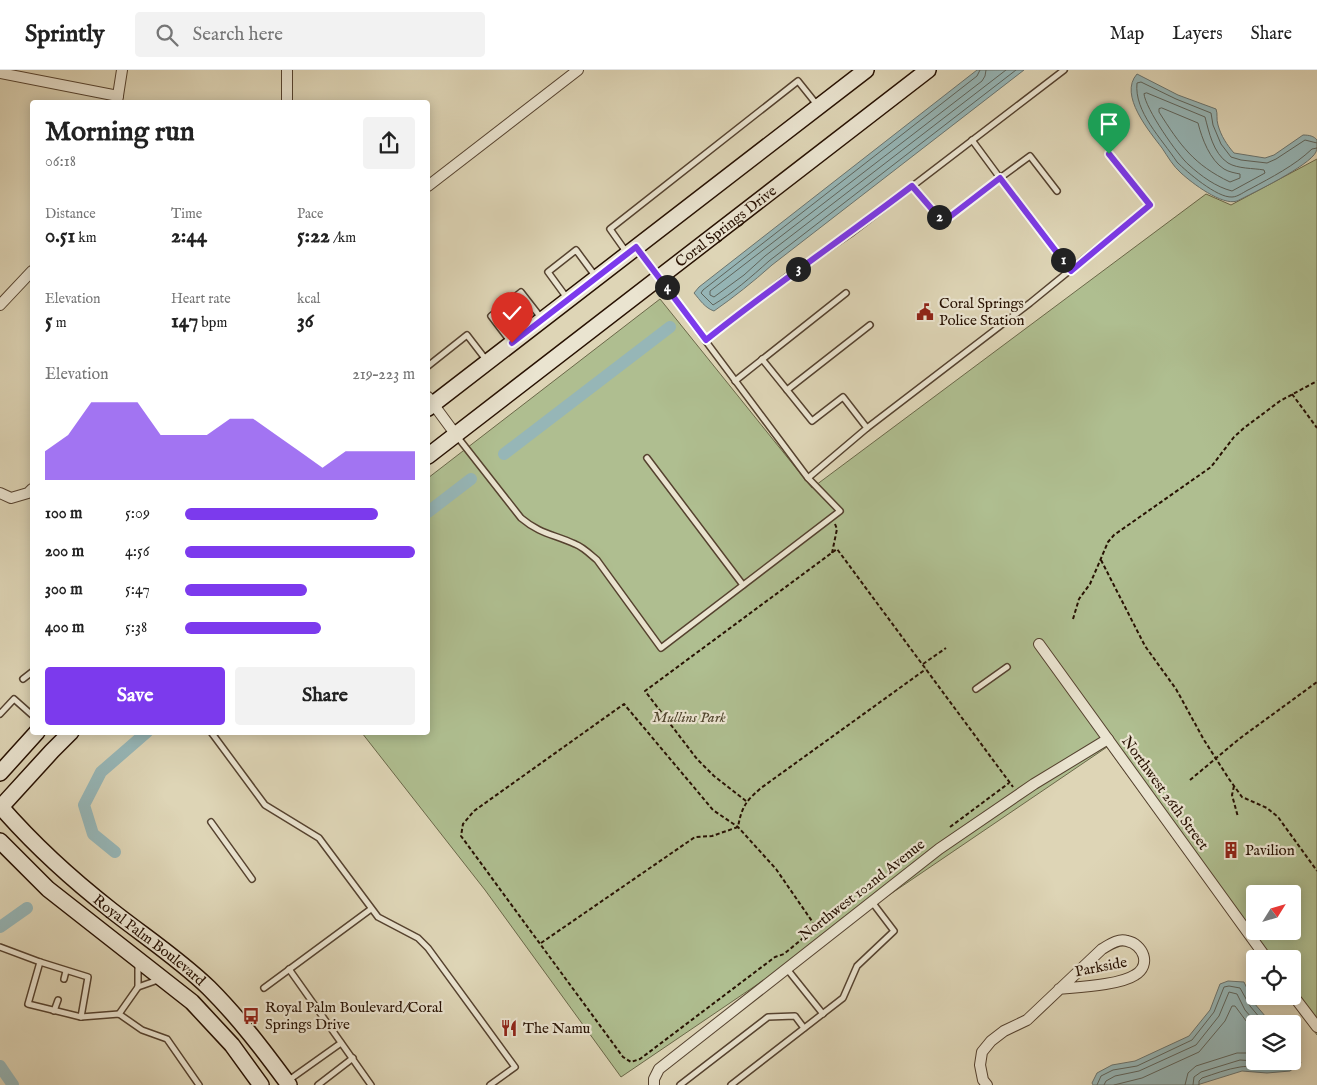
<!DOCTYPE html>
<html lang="en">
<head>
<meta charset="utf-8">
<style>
	:root { --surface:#fff; --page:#f2f2f2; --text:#222; --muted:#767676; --line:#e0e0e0; --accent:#7c3aed }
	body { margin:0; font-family:"IM FELL English",serif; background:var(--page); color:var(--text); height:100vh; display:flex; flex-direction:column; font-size:19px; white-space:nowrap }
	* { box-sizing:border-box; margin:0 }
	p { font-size:16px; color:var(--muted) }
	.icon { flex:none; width:28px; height:28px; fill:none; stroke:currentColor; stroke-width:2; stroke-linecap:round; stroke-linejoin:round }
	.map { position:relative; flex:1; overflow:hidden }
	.panel { position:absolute; left:30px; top:30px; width:400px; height:635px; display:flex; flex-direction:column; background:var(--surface); border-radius:5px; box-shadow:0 2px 12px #0003 }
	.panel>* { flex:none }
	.needle { width:32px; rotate:53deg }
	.buttons { position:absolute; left:1246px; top:815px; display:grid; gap:10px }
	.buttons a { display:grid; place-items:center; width:55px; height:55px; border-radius:5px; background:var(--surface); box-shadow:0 2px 12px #0003; font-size:25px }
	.pin { position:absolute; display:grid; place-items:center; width:42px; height:42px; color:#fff; margin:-51px -21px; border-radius:50% 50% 50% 0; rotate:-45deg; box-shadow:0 0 5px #0007 }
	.pin .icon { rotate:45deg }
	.km { position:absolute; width:25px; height:25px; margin:-12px; border-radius:50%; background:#222; color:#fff; font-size:14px; line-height:25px; text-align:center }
	.round { display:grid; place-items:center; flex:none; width:52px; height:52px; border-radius:5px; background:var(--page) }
	.head { display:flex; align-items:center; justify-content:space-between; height:85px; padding:0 15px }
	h1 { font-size:28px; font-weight:700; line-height:38px }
	.figures { display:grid; grid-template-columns:repeat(3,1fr); gap:8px; height:85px; padding:5px 15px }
	.figures div { display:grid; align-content:center }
	.figures b { font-size:21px; font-weight:700 }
	.figures small { font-size:14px; font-weight:400 }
	.figures p { font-size:14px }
	.chart { height:140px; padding:10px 15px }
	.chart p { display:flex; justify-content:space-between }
	.chart svg { width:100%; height:90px; margin-top:5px; fill:var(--accent); opacity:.7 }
	.primary-button { display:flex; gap:10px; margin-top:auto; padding:10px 15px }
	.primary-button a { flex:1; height:58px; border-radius:5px; background:var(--accent); color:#fff; font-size:20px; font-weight:700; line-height:58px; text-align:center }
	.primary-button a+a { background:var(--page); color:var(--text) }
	ul { padding:0 15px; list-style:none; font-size:16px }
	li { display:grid; grid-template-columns:80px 60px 1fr; align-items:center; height:38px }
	li i { height:12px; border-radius:6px; background:var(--accent) }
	header { display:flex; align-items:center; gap:30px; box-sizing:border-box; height:70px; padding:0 25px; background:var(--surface); border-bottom:1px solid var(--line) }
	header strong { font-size:24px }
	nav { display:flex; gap:28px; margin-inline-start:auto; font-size:18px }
	.search { width:350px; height:45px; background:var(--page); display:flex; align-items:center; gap:12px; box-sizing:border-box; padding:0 18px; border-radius:5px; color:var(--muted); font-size:19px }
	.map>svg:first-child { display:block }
	.green { fill:#afbe90; stroke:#6b6849; fill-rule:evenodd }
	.water { fill:#96b6b7; stroke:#6a746f }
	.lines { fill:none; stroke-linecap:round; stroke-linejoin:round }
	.shore { stroke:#5e645c; stroke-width:1 }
	.canal { stroke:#96b6b7; stroke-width:12 }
	.lane-casing { stroke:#55422f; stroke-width:8 }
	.street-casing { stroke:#55422f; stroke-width:12 }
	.secondary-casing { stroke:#271102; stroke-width:18 }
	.path { stroke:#271102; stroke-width:2; stroke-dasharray:4 2.5; stroke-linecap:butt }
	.lane { stroke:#eae4d0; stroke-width:5 }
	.street { stroke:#eae4d0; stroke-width:10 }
	.secondary { stroke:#eae4d0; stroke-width:15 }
	.route-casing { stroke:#fff; stroke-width:10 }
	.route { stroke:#7c3aed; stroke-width:6 }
	.labels { text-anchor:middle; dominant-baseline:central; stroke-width:4.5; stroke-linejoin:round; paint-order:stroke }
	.street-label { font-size:15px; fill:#271102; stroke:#eae4d0 }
	.poi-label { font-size:15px; fill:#271102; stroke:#eae4d0; text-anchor:start }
	.park-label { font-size:15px; font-style:italic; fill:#50452d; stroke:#eae4d0 }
</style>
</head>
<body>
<header>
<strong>Sprintly</strong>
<div class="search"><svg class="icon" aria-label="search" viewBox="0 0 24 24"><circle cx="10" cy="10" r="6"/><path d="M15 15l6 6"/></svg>Search here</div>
<nav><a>Map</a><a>Layers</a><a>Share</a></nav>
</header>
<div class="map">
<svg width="1317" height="1015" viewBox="0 0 1317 1015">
	<rect width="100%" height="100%" fill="#ded5b6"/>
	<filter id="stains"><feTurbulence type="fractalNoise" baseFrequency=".004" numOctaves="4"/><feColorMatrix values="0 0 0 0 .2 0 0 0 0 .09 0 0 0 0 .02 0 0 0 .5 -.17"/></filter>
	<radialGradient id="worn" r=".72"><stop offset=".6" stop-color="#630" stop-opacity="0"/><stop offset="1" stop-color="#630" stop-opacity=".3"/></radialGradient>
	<path class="green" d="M1317,89V965L1289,926H1292V889H1261L1107,677L621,1007L485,820L362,663L428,662V408L660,229L812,418L1206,124L1231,135ZM1255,824H1292V861H1255Z"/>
	<g class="water">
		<path d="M977,0H1024L772,195C753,212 734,227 714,241C705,238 700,230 694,223L699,217Z"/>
		<path d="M1137,4L1178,25L1216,39C1218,44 1216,49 1218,55C1221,66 1227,75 1234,83L1265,88L1274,85L1303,65C1309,65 1314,66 1317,70C1317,74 1317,79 1316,82C1309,96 1253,123 1237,131C1222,136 1192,113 1181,103C1173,96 1168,87 1162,78C1150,62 1118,25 1137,4Z"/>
		<path d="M1228,911L1244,912L1254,933L1272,954H1255V991H1292L1293,979L1301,993L1290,1001L1267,1003L1242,1001L1197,1015H1093L1092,1013L1097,1003L1112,995L1135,991L1189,966L1210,940L1220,914Z"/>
	</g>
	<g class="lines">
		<g class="shore">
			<path d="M980,0L977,6L703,220L701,223L713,235C733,223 751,207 769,191L1016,0"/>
			<path d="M986,0L985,6L982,11L710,221V225L714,227L744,205L765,186L1006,0"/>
			<path d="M1147,23L1205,47C1209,62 1213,83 1228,93C1238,99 1253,98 1264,100L1265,103L1232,121C1216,117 1201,106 1189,95C1178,86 1145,38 1144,24Z"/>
			<path d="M1162,38L1198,53C1202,69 1210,90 1224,99C1229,102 1235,103 1240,104V108L1230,112C1194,95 1180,75 1159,42V39Z"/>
			<path d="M1317,73L1305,70L1276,89L1267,93L1241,90L1231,87L1221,74L1213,55L1211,43L1176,29L1141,12L1137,13C1134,42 1162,69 1177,92C1187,102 1217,128 1232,127C1238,127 1245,121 1250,119C1272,107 1294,96 1312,79L1317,78"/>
			<path d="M1097,1015L1101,1006L1113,1000L1137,996L1192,970L1214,942L1224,917L1229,916L1240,918L1250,936L1265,954"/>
			<path d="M1104,1015L1106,1011L1115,1006L1139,1001L1196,975L1219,946L1229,922L1237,924L1245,940L1257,954"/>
			<path d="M1114,1015L1142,1008L1199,982L1225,951L1232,936H1235L1255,963"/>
			<path d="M1185,1015L1188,1003L1196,996L1237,983H1255"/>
			<path d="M1193,1015L1194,1007L1201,1002L1240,990L1255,991"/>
			<path d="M1199,1015V1011L1202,1008C1214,1004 1227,999 1240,997C1257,994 1278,1004 1293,992L1292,988"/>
		</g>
		<g class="canal">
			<path d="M504,384L670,257"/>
			<path d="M428,442L471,409"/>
			<path d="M115,782L93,764L84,735L101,702L147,662"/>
			<path d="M0,857L27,838"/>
			<path d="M0,996L13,1015"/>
		</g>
		<g class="lane-casing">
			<g id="lane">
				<path d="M912,116L943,152L1000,108L972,70"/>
				<path d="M1057,121L1030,86L1000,108L1071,201"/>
				<path d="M627,183L610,159L798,11L818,36"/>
				<path d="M567,228L548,202L576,180L596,207"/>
				<path d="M706,270L788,206L850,164L1064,0"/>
				<path d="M510,271L491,246L521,222L542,249"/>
				<path d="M762,289L812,351L843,327L867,358L808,408"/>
				<path d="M428,296L467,265L487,291"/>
				<path d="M735,311L846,223"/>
				<path d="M787,320L870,255"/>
				<path d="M867,358L1030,233L1150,135L1109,84"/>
				<path d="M456,365L521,448C540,464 553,464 575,474C583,477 590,484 597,490L661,578L840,441L808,408L637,179"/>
				<path d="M647,388L743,515"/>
				<path d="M23,609L32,602"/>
				<path d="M976,619L1007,597"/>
				<path d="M0,644L14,629L32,645"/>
				<path d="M211,662L265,735L319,768L378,847L418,868L428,878L515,997L490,1015"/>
				<path d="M211,752L252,809"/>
				<path d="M0,877L40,892L88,907L81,947"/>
				<path d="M40,892L28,934L81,947L119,944L142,960L167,969L199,1015"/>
				<path d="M289,899L371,1015"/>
				<path d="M787,899L823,944"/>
				<path d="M64,909L66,901"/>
				<path d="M138,917L158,910"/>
				<path d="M264,918L371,839"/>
				<path d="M54,941L58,930"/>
				<path d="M119,944L138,917V893"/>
				<path d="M289,1010L341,973"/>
				<path d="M318,1015L353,988"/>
				<path d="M680,1015L768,947L795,946L804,958"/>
				<path d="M731,1015L843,928L857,896L894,861L872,832"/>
			</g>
		</g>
		<g class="street-casing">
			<g id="street">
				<path d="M287,0V32"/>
				<path d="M0,3L118,26"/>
				<path d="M117,32L122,0"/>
				<path d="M428,116L578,0"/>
				<path d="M0,235L32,201"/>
				<path d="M428,327L456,365"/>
				<path d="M0,423L11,428L28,423L32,419"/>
				<path d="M1039,574L1267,889"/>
				<path d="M1292,924L1317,957"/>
				<path d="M654,1015V1009L659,999L939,779L1034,714L1108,669"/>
				<path d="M987,1015L983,1010L980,995L982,982L991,971L1004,961L1027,950L1102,879C1109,875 1118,868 1127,871C1143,874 1152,895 1135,905C1120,915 1079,917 1059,919"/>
			</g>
		</g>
		<g class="secondary-casing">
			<g id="secondary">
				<path d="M428,338L866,0"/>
				<path id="s1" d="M428,386L928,0"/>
				<path d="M0,703L37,662"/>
				<path id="s2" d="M0,736C34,775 70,808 111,840C144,866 179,889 209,918C239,948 264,981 289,1015"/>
				<path d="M0,738L52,681L71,662"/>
				<path d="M0,771L48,819L192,932L232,975L261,1015"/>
			</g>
		</g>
		<g class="path">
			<path d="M1292,324L1317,358"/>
			<path d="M832,483L837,459L835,454"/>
			<path d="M1101,490L1145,576L1176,619L1204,670L1229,709L1242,727L1267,738L1278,747L1317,801"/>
			<path d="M1073,549L1079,529L1090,514L1108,472L1114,465L1211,397L1234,367L1244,358L1280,331L1317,311"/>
			<path d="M923,594L946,578"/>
			<path d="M1190,710L1239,669L1317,612"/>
			<path d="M1234,716L1232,725L1238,747"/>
			<path d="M746,731L714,706L697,689L645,621L837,479L1013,717"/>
			<path d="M950,757L1009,713"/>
			<path d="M819,861L816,857L776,799L738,757L713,740L624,634L474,741L463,754L461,766L623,987L631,992L640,989L775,887L784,884L850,829L921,777"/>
			<path d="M541,873L695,767L712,766L738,757C742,736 746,731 761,718L926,599"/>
		</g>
		<use href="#lane" class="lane"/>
		<use href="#street" class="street"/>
		<use href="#secondary" class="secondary"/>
	</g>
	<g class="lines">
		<g class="route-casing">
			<path id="route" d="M512,273L636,177L706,270C773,216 844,168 912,116L943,152L1000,108L1071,201L1150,135L1109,84"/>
		</g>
		<use href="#route" class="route"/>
	</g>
	<defs>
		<g id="civic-bare" transform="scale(1.35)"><path d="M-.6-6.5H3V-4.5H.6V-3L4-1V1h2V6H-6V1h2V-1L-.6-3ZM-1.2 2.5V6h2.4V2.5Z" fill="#8f2418" stroke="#eae4d0" stroke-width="2.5" paint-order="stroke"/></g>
		<g id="building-bare" transform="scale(1.35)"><path d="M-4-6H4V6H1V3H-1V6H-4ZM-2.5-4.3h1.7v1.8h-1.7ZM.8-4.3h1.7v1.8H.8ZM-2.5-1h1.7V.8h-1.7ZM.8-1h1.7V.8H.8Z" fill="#8f2418" stroke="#eae4d0" stroke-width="2.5" paint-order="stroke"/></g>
		<g id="bus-bare" transform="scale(1.35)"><path d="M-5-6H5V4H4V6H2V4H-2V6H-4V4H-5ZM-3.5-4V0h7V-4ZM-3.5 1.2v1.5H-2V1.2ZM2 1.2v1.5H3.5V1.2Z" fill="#8f2418" stroke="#eae4d0" stroke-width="2.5" paint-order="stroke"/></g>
		<g id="restaurant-bare" transform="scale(1.35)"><path d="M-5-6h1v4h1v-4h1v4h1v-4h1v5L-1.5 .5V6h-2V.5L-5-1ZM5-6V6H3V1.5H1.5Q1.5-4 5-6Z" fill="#8f2418" stroke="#eae4d0" stroke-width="2.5" paint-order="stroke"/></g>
	</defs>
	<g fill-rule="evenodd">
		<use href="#civic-bare" x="925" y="242"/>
		<use href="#building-bare" x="1231" y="780"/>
		<use href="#bus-bare" x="251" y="946"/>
		<use href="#restaurant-bare" x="509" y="958"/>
	</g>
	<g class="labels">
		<g class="street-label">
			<text stroke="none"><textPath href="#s1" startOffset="376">Coral Springs Drive</textPath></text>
			<text transform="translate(1165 723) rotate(54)">Northwest 26th Street</text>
			<text transform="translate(862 820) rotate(-38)">Northwest 102nd Avenue</text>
			<text stroke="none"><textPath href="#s2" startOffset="201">Royal Palm Boulevard</textPath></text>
			<text transform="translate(1101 897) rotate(-11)">Parkside</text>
		</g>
		<g class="poi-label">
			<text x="939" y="233">Coral Springs<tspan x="939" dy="17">Police Station</tspan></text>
			<text x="1245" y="780">Pavilion</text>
			<text x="265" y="937">Royal Palm Boulevard/Coral<tspan x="265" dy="17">Springs Drive</tspan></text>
			<text x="523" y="958">The Namu</text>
		</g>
		<g class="park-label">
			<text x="689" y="647">Mullins Park</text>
		</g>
	</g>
	<rect width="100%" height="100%" filter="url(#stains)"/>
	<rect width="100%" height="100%" fill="url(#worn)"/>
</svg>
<div class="buttons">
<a><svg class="needle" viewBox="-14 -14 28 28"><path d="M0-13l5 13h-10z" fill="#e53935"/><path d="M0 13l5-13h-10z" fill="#767676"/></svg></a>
<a><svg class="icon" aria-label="locate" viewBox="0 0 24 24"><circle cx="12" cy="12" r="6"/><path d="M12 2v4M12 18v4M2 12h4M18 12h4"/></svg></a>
<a><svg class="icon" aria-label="layers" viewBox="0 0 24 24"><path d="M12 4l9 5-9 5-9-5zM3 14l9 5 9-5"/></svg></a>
</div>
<div class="pin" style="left:1109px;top:84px;background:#1e9e55"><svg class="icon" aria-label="arrive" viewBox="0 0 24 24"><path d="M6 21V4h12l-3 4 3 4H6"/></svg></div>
<div class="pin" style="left:512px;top:273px;background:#d93025"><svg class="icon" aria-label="check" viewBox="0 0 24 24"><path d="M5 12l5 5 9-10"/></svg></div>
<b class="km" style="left:1063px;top:190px">1</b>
<b class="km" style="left:939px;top:147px">2</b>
<b class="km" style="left:798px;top:199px">3</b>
<b class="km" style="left:667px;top:217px">4</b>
<section class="panel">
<div class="head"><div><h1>Morning run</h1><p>06:18</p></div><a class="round"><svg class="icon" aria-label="share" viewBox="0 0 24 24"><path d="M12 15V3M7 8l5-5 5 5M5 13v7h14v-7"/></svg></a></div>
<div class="figures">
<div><p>Distance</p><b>0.51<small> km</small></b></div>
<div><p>Time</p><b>2:44</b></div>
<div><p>Pace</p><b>5:22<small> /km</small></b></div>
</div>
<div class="figures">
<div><p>Elevation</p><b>5<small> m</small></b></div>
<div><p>Heart rate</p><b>147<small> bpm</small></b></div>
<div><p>kcal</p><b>36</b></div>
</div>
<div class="chart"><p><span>Elevation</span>219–223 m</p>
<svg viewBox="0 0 160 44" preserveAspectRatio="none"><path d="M0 44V30L10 22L20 6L30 6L40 6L50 22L60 22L70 22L80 14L90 14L100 22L110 30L120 38L130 30L140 30L150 30L160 30V44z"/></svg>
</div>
<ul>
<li><b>100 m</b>5:09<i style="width:84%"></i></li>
<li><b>200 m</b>4:56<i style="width:100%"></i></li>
<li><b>300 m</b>5:47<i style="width:53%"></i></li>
<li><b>400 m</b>5:38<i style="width:59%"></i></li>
</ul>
<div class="primary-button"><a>Save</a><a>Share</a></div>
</section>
</div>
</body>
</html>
